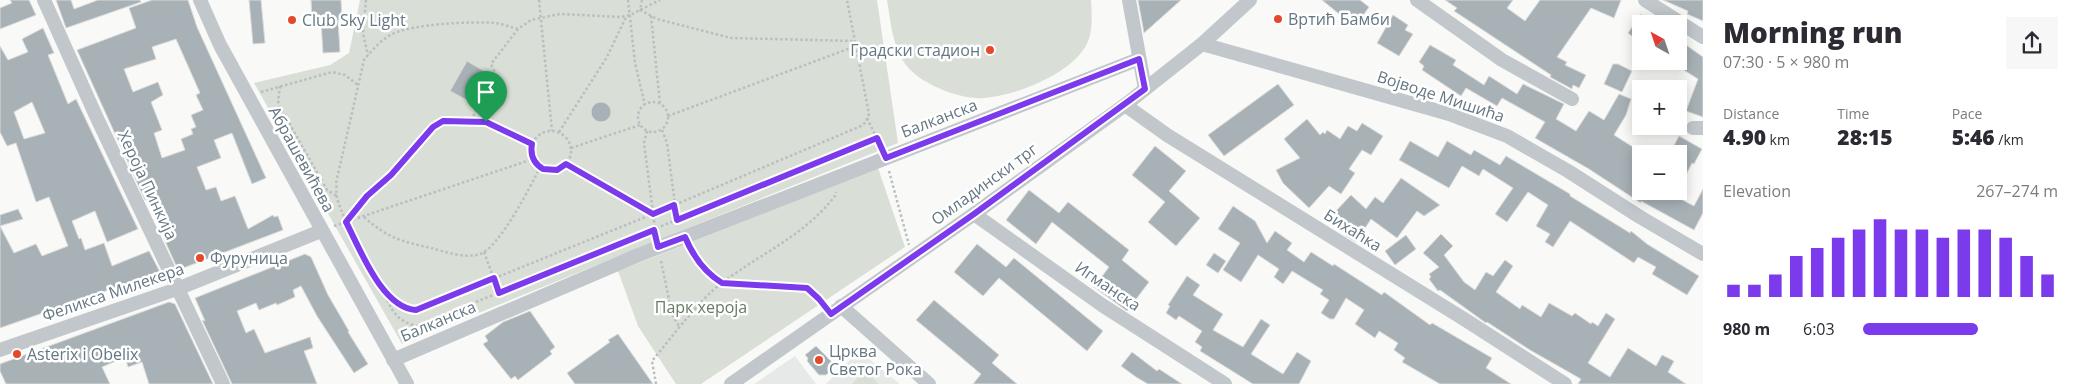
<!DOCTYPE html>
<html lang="en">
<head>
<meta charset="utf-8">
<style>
	:root { --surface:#fff; --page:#f7f7f7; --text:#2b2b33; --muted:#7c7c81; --accent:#7c3aed }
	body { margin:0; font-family:"Open Sans",sans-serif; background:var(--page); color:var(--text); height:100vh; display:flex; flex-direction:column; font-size:19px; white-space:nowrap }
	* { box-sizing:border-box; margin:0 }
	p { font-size:16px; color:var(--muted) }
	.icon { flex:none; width:28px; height:28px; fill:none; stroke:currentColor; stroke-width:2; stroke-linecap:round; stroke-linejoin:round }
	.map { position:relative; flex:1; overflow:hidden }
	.side { display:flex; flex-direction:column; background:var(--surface); width:375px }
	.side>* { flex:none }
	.needle { width:32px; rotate:320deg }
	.controls { position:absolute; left:1632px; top:15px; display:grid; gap:10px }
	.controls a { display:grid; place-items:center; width:55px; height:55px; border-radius:0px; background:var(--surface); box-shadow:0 2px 12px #0003; font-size:25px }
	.pin { position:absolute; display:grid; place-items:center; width:42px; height:42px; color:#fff; margin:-51px -21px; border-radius:50% 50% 50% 0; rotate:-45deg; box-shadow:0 0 5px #0007 }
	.pin .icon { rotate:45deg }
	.round { display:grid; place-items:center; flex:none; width:52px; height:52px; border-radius:0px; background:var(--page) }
	.overview { display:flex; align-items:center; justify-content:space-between; height:85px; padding:0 20px }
	h1 { font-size:28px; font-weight:800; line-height:38px }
	.figures { display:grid; grid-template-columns:repeat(3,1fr); gap:8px; height:85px; padding:5px 20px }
	.figures div { display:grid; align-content:center }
	.figures b { font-size:21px; font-weight:800 }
	.figures small { font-size:14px; font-weight:400 }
	.figures p { font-size:14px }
	.chart { height:140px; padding:10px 20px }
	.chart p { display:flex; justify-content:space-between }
	.chart svg { width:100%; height:90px; margin-top:5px; stroke:var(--accent); stroke-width:6 }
	ul { padding:0 20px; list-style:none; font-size:16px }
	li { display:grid; grid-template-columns:80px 60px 1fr; align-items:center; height:38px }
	li i { height:12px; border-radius:6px; background:var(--accent) }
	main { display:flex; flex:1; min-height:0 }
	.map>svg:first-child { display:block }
	.built { fill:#e7e9e8 }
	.green { fill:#d9ded6 }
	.building { fill:#a7b1b6; stroke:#dbdbd9; fill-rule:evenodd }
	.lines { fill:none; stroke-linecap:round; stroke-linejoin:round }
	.path { stroke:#babec1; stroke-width:2.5; stroke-dasharray:2.5 2.5; stroke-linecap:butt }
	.minor { stroke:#c2c7cb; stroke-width:14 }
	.route-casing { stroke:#fff; stroke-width:10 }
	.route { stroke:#7c3aed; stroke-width:6 }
	.poi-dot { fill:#e4492c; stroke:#fff; stroke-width:2 }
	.labels { text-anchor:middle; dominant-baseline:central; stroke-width:5; stroke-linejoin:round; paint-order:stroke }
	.poi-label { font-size:16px; fill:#647782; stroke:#fff; text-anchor:start }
	.street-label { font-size:16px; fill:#647782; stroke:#fff }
	.park-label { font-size:16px; fill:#687a63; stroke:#fff }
</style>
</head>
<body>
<main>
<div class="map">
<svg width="1703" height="384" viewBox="0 0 1703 384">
	<rect width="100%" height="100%" fill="#f9f9f7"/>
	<g class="built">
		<path d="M859,351L900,384H826Z"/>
		<path d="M795,356L816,384H754Z"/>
	</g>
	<g class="green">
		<path d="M360,0H877L898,143L402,344L254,83L330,65L349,53Z"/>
		<path d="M887,0H1091C1092,19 1094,39 1080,54C1061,77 1014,96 984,98C961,100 920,84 906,65C892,46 891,23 887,0Z"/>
		<path d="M878,168L905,247L701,384H676L638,326L618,271Z"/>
		<path d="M864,371L879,384H852Z"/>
	</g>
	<g class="building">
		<path d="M10,0H29L36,15L0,29V8L12,3Z"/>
		<path d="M56,0H71L74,9L98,0H140L141,2L66,28Z"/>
		<path d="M152,0H188L197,27L266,178L252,184L232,133L214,140L221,158L197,167L206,190L216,187L221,201L235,196L248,229L273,215L274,217L278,216L283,230L178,270L165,241L160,227L164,225L154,202L150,203L148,199L145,200L77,50L136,28L129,8ZM176,39L200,93L196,95L203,110L191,115L196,127L191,129L193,134L181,139L185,150L162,158L154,133L162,130L151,102L163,95L158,82L133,92L124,69L156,59L152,47Z"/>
		<path d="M249,0H261L265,43L253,44Z"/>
		<path d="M311,0H341L342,20H338L340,52L323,53L321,21H312Z"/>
		<path d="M1138,0H1181L1144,33Z"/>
		<path d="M1322,0H1360L1369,7L1355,27Z"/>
		<path d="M1445,0H1513L1507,8L1525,21L1540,0H1621L1614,18L1591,8L1557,57L1567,62L1565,65L1586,75L1579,88L1573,85L1572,89L1550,77L1551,75L1454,11L1457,8Z"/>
		<path d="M1663,0H1703V21L1687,14L1688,11Z"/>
		<path d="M1641,14V43L1628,33Z"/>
		<path d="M1393,15L1408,25L1405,30L1413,34L1399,56L1377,43Z"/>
		<path d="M43,28L54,53L48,55L68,104L76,99L138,229L107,242L95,211L72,221L79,239L81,238L85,250L104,243L112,266L149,251L160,272L0,328V215L18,209L23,219L0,226L14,253L36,244L42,256L68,246L49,197L36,202L16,143L7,146L0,132V46L8,60L28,52L22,39ZM32,102L45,133L24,139L14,112Z"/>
		<path d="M1679,40L1703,57V117L1686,111L1698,79L1679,67Z"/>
		<path d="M1430,45L1456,60L1453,65L1484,85L1489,76L1517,94L1523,84L1564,104L1556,119L1576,131L1589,111L1604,120L1619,94L1631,99L1626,115L1614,135L1636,149L1633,154L1641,159V168L1637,175L1641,178V191H1678L1675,196L1694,206L1703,189V213L1694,230L1641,201V203L1589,169L1535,138L1545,122L1502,98L1497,106L1466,88L1461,96L1422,70L1424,66L1419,62Z"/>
		<path d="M467,61L489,74L472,103L450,91Z"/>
		<path d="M1613,64H1618L1632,71L1622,92L1604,84Z"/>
		<path d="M1278,84L1294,105L1224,156L1208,135Z"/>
		<circle cx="601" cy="112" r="10"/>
		<path d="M1307,119L1320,135L1323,132L1325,134L1327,130L1340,139L1348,126L1357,131L1362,123L1383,136L1371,155L1362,150L1349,169L1355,173L1341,194L1329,186L1309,208L1283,183L1276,170L1300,158L1284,139Z"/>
		<path d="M1679,136L1702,149L1694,164L1692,163L1679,189V154L1671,151Z"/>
		<path d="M1410,141L1438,157L1447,141L1471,155L1474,150L1500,165L1506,156L1570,194V196L1630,233L1631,231L1647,244L1699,276L1687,295L1652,274L1656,267L1638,257L1634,263L1570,221L1553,247L1545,242L1550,234L1536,226L1548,205L1528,192L1507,222L1495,214L1513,188L1483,169L1479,176L1462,166L1449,188L1399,160Z"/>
		<path d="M1155,146L1186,171L1169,191L1200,218L1176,246L1148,222L1165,202L1132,175Z"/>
		<path d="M1401,178L1440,205L1424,216L1417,211L1397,238L1371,219L1356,242L1346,236L1351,228L1335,212L1351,195L1366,209L1375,197L1383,203Z"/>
		<path d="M1029,190L1059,213L1068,202L1129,250L1122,260L1149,282L1127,311L1094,287L1109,267L1052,222L1036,244L1006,220Z"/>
		<path d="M1233,206L1255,221L1267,243L1275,231L1292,243L1287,250L1304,262L1311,252L1333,266L1334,264L1382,295L1384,292L1430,325L1432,323L1492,358L1486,368L1511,384H1440L1402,362L1405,358L1394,350L1398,343L1379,331L1375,338L1355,324L1364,310L1346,298L1334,319H1330L1321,313L1329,300L1320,294L1323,290L1292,271L1283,284L1274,277L1279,269L1258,255L1241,282L1223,270L1240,243L1218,229Z"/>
		<path d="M1441,234L1453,246L1444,255L1464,282L1475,290L1486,272L1493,276L1505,260L1513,266L1496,292L1520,309L1522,305L1541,317L1549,303L1572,316L1575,313L1591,324L1592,322L1598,326L1606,313L1615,319L1588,363L1610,377L1628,348L1656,366L1662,355L1674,361L1668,372L1686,384H1578L1581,379L1530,350L1487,322L1486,323L1440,290L1438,291L1429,279L1431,277L1429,274L1439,267L1423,253Z"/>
		<path d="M1406,235L1416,249L1395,265L1385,251Z"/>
		<path d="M977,244L1006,267L1014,258L1103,331L1087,351L999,278L983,296L954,272Z"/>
		<path d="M1214,253L1226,261L1218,273L1206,265Z"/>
		<path d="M305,254L311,257L328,295L349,331L348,332L368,364L354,373L317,316L301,286L293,290L295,297L277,305L276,303L259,310L256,303L237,311L246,333L254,329L265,353L310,337L313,348L304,351L317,384H232L202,320L205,321L195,298Z"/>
		<path d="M1187,276L1200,285L1193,295L1223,314L1213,330L1243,347L1261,319L1270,325L1251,354L1283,374L1297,352L1311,361L1299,384H1253L1200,351L1202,347L1195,342L1202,331L1179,316L1176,320L1166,313L1170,306L1168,305Z"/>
		<path d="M934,300L999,355L992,363L1017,384H973L981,374L916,320Z"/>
		<path d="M169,302L175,304L213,384H149L142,362L128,367L125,357L102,367L110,384H6L0,371V364Z"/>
		<path d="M530,311L555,347L550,351L552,354L518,380L515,376L511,379L483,344L488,341L485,336L503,322Z"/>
		<path d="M618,334L653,384H575L567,373L610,342L608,340Z"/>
		<path d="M816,346L833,363L831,371L826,375H819L807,361L808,358L805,355Z"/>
		<path d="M1132,352L1157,371L1159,369L1182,384H1148L1136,377L1121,366Z"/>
	</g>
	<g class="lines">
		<g class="path">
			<path d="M366,0L363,34L368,55"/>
			<path d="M539,0L552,131"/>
			<path d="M628,0L635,63L645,105"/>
			<path d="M642,0L640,10L657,19L731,38L855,41"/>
			<path d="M651,16L660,104"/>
			<path d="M518,29C510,27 503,24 495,23C472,21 413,24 392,34C381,40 372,50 364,60L336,183C337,188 336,193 337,198C344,222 377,290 397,304C403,308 409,309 416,310L653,214L861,126L866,122L869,114L847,0"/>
			<path d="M280,86L278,101L280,107L327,190L337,196"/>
			<path d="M261,92L332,72L345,75L358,85"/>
			<circle cx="653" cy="117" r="15"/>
			<path d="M668,116L856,46"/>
			<path d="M867,118L881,147"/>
			<path d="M471,122C495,121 511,133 532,144"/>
			<path d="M662,130L667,143L677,220"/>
			<circle cx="551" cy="151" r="20"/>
			<path d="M647,131L644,143L656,236"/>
			<path d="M559,132L607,57L626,17"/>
			<path d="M571,148L640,125"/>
			<path d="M566,164L653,214"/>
			<path d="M889,171L909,245"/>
			<path d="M364,217C388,238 400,241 431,248C446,252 466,259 480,254C499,248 531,186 540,167"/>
			<path d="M346,222L367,196L391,175L433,127L443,121L471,122L479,102L494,77V70L491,64L518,29L531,20L560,14L621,17L630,15L660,0"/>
			<path d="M334,226L533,159"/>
			<path d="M691,249L707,272L722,283L807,288L823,304"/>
			<path d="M484,252L499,293"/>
			<path d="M661,261L672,314L680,328"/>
			<path d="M383,291C392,311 396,321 417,326L877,138"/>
			<path d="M656,384L652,361C672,337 699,300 723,282C762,253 805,235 835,196L836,192"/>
		</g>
		<g class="minor">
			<path d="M44,0L96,116L223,384"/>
			<path d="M200,0L220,45L407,384"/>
			<path d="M1129,0L1145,89"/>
			<path d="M1417,0L1502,60L1572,99"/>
			<path d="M1645,0L1703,37"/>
			<path d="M1202,44L1449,114L1507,136L1568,171L1640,217L1703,254"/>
			<path d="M1125,105L1167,135L1464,319L1565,384"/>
			<path d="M1693,128H1703"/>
			<path d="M974,214L1102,305L1225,384"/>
			<path d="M841,306L929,384"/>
			<path d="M0,350L177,289L321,231"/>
			<path d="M393,360L636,256L1139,59"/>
			<path d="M731,384L974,214L1125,105L1202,44L1250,0"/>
		</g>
	</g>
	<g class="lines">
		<g class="route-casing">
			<path id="route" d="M1139,59L1145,89L974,214L831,314L819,299L807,288L722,283C704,272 693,256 685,237L658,247L654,230L499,293L494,278L416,310C382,308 360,249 346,222L367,196L391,175L433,127L443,121L486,122L532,144C530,155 533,163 543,169L557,170L566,164L653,214L674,205L677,220L877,138L886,158Z"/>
		</g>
		<use href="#route" class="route"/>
	</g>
	<g class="poi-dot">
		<circle cx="1278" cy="19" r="5"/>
		<circle cx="292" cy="20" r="5"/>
		<circle cx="990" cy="50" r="5"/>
		<circle cx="200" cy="258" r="5"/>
		<circle cx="17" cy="354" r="5"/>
		<circle cx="819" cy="360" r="5"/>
	</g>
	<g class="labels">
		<g class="poi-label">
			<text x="1288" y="19">Вртић Бамби</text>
			<text x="302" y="20">Club Sky Light</text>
			<text x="980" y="50" text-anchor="end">Градски стадион</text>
			<text x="210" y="258">Фуруница</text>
			<text x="829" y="351">Црква<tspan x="829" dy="18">Светог Рока</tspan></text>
			<text x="27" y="354">Asterix i Obelix</text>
		</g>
		<g class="street-label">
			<text transform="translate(1441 96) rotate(18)">Војводе Мишића</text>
			<text transform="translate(939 118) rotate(-21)">Балканска</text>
			<text transform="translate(302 159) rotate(61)">Абрашевићева</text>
			<text transform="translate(984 184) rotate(-36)">Омладински трг</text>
			<text transform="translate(148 185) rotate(65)">Хероја Пинкија</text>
			<text transform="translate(1353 230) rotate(32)">Бихаћка</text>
			<text transform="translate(1108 286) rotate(34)">Игманска</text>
			<text transform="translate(113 292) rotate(-19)">Феликса Милекера</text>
			<text transform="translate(438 321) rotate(-23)">Балканска</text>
		</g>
		<g class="park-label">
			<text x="701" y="307">Парк хероја</text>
		</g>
	</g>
</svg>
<div class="controls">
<a><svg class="needle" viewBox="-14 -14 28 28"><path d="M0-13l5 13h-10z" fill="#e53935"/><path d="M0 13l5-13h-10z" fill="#7c7c81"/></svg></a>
<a>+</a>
<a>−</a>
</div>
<div class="pin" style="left:486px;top:122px;background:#1e9e55"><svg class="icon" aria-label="arrive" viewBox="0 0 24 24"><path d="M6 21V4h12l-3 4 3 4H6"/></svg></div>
</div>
<section class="side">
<div class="overview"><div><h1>Morning run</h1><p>07:30 · 5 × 980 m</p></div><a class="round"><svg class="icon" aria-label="share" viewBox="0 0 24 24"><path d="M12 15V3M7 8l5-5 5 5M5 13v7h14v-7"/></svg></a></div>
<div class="figures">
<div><p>Distance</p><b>4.90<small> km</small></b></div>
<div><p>Time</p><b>28:15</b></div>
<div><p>Pace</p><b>5:46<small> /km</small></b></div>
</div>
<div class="chart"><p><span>Elevation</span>267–274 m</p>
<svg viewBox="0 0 160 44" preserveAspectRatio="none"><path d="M5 44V38M15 44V38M25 44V33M35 44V24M45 44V20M55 44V15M65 44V11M75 44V6M85 44V11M95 44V11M105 44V15M115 44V11M125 44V11M135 44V15M145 44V24M155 44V33"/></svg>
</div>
<ul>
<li><b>980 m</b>6:03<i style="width:59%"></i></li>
</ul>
</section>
</main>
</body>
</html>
